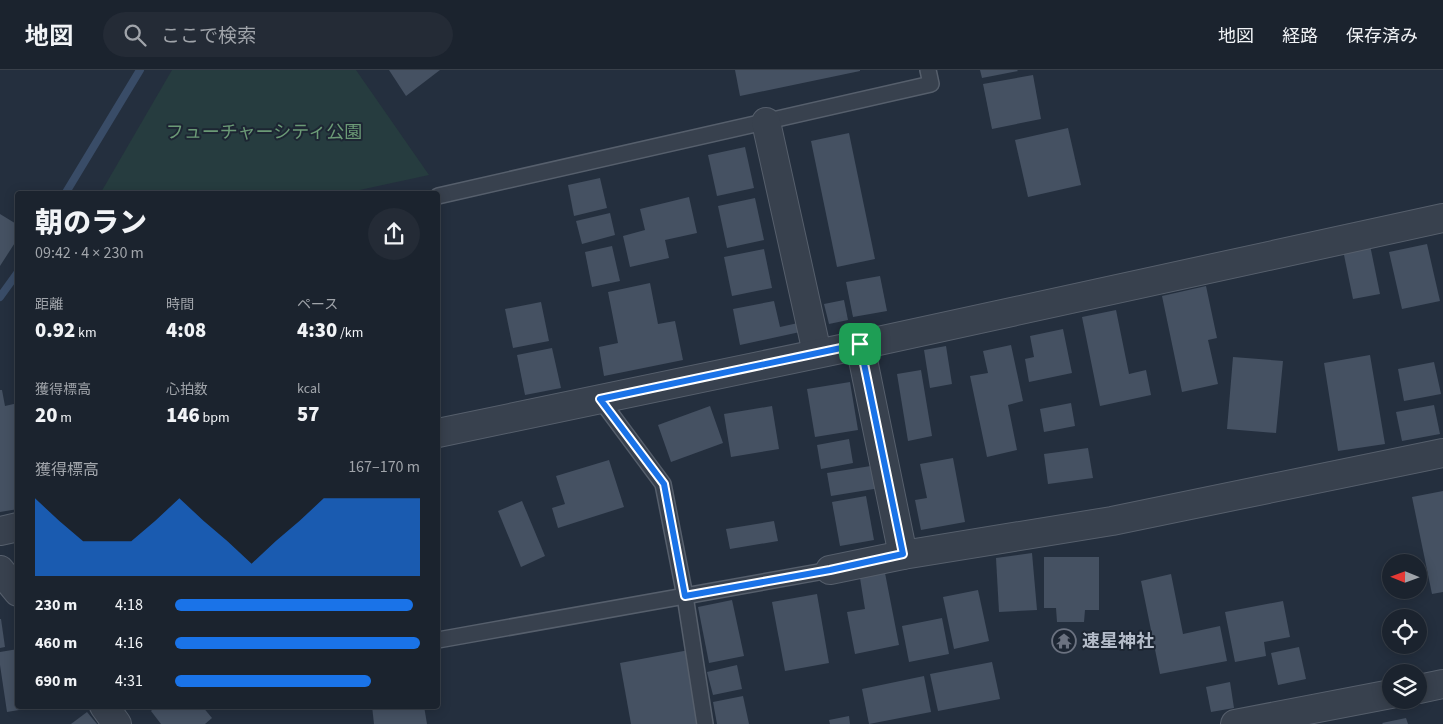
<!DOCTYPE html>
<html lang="ja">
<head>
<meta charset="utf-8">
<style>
	:root { --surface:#1b232e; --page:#242b36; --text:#f1f3f6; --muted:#a0a4aa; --line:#39404a; --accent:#1a73e8 }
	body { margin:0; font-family:"Source Sans 3","Noto Sans JP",sans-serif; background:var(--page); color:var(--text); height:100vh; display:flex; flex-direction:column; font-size:19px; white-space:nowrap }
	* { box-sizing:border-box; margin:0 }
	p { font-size:16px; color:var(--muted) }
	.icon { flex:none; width:28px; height:28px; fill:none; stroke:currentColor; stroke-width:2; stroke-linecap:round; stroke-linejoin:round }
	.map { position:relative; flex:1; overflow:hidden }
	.sheet { position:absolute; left:15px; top:121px; width:425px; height:518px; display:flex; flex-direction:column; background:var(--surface); border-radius:5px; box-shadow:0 2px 12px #0003,0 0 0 1px var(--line) }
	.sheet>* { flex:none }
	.needle { width:32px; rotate:271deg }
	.tools { position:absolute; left:1382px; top:484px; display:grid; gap:10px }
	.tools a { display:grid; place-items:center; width:45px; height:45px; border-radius:50%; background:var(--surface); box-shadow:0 2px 12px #0003,0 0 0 1px var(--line); font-size:25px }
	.pin { position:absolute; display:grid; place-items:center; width:42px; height:42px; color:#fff; margin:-21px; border-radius:10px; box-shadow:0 2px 8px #0006 }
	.round { display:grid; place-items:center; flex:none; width:52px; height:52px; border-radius:26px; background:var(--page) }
	.summary { display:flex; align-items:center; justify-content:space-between; height:85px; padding:0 20px }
	h1 { font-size:28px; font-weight:800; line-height:38px }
	.stats { display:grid; grid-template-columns:repeat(3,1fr); gap:8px; height:85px; padding:5px 20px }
	.stats div { display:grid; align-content:center }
	.stats b { font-size:21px; font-weight:800 }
	.stats small { font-size:14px; font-weight:400 }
	.stats p { font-size:14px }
	.chart { height:140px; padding:10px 20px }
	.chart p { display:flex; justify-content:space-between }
	.chart svg { width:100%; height:90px; margin-top:5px; fill:var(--accent); opacity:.7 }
	ul { padding:0 20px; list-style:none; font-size:16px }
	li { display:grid; grid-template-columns:80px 60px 1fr; align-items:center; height:38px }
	li i { height:12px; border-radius:6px; background:var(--accent) }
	header { display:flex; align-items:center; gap:30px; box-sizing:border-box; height:70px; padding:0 25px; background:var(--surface); border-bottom:1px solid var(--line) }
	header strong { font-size:24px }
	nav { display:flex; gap:28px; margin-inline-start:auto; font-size:18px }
	.search { width:350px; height:45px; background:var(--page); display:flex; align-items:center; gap:12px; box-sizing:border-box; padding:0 18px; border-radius:28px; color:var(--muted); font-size:19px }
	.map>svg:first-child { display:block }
	.green { fill:#263c3f }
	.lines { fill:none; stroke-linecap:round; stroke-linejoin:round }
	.stream { stroke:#394c67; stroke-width:8 }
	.building { fill:#455162 }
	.service-casing { stroke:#565f6c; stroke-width:18 }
	.minor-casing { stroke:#565f6c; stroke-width:30 }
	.tertiary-casing { stroke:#565f6c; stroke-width:30 }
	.service { stroke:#38414e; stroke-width:15 }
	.minor { stroke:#38414e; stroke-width:28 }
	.tertiary { stroke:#38414e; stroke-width:28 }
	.route-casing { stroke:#fff; stroke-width:10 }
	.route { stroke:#1a73e8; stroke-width:6 }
	.labels { text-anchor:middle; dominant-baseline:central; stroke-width:4; stroke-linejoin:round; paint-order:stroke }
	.park-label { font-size:18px; fill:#6b9a76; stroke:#1d2633 }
	.poi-label { font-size:18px; font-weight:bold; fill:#b4bcc9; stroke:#1d2633; text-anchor:start }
</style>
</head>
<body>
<header>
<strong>地図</strong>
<div class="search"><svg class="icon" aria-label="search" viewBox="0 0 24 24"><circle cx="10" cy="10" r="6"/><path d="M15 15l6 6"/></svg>ここで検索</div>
<nav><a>地図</a><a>経路</a><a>保存済み</a></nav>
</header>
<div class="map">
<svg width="1443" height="654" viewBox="0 0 1443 654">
	<rect width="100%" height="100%" fill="#242f3e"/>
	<path class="green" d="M172,0H356L429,105L341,124H100Z"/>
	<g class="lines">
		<g class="stream">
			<path d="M65,124L140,0"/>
			<path d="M0,227L18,202"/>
		</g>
	</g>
	<g class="building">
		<path d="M389,0H440L406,26Z"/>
		<path d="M735,0H860V1L740,26Z"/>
		<path d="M980,0H1017L1018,1L982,8Z"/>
		<path d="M1033,5L1041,49L992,59L983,14Z"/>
		<path d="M1068,58L1081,115L1028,127L1015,70Z"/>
		<path d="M849,63L875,189L837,197L811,71Z"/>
		<path d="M745,77L754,118L717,126L708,85Z"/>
		<path d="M600,108L607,138L574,146L568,115Z"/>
		<path d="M689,127L697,163L665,170L669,188L630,197L623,166L645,160L640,139Z"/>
		<path d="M755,128L764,170L727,178L718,136Z"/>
		<path d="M610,143L615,165L582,174L576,151Z"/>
		<path d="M0,144L18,155V168L0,196Z"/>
		<path d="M1427,174L1440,231L1402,239L1389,182Z"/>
		<path d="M1370,175L1380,224L1353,229L1343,180Z"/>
		<path d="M612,176L620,211L592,217L585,182Z"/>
		<path d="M764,179L772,218L732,226L724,187Z"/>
		<path d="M880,206L887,241L853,247L846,212Z"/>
		<path d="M650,213L658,254L675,251L683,290L604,306L599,277L618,273L608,222Z"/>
		<path d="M1206,216L1217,268L1208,270L1218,314L1182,322L1162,226Z"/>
		<path d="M844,230L848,250L829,254L824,234Z"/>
		<path d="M774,231L780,257L798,253L800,262L740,275L733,239Z"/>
		<path d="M541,232L549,271L513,278L505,239Z"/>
		<path d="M1116,240L1129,304L1146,300L1151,325L1100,336L1082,247Z"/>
		<path d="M1063,259L1072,303L1029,312L1025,289L1034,287L1030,266Z"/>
		<path d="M1011,275L1023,331L1008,335L1017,380L987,387L970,306L988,303L983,281Z"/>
		<path d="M946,276L952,314L930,318L924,280Z"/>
		<path d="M552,278L561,318L525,325L517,285Z"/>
		<path d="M1370,285L1385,374L1338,381L1324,293Z"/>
		<path d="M1233,287L1283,291L1276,363L1227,359Z"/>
		<path d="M1434,292L1441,324L1404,331L1398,299Z"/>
		<path d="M921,300L932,366L908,371L897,304Z"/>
		<path d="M850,312L858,360L815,367L807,319Z"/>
		<path d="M0,320H2L5,336L18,333V439L0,442Z"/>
		<path d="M1071,333L1075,356L1044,362L1040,339Z"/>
		<path d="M1434,335L1440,364L1402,371L1396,342Z"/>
		<path d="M710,336L723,373L671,392L658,355Z"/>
		<path d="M772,336L779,379L731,387L724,344Z"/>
		<path d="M849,369L853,393L821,399L817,375Z"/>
		<path d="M1088,378L1093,408L1048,414L1044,384Z"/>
		<path d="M953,388L965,452L921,460L915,430L927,428L920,394Z"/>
		<path d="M609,390L624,437L558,458L552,438L565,434L556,406Z"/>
		<path d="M877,395L880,418L831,426L827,403Z"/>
		<path d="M1443,421V522L1432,524L1412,427Z"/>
		<path d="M866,426L874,470L840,476L832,432Z"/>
		<path d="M522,431L545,486L521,497L498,441Z"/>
		<path d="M774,451L778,471L730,479L726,459Z"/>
		<path d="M1032,483L1037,540L999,542L996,488Z"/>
		<path d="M1044,487H1099V540H1085L1084,552H1057L1056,538H1044Z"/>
		<path d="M885,503L899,575L855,584L847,542L865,539L860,508Z"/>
		<path d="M1171,504L1183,564L1220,556L1227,591L1160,604L1141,511Z"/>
		<path d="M978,520L989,571L954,579L943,527Z"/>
		<path d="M817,524L829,593L785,601L772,532Z"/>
		<path d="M732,530L744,586L709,593L698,537Z"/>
		<path d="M1283,531L1290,567L1264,572L1266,586L1235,592L1225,542Z"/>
		<path d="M942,548L949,584L909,592L902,556Z"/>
		<path d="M0,549H1L5,577L0,578Z"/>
		<path d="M1299,577L1306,609L1278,615L1271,583Z"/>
		<path d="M18,579V636H37V637L7,642L0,595V582Z"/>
		<path d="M689,580L703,654H631L620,593Z"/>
		<path d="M992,592L1000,629L938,641L930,604Z"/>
		<path d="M737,595L742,619L713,625L707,602Z"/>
		<path d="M924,606L931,642L869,654L862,619Z"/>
		<path d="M1230,612L1234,638L1211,642L1206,617Z"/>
		<path d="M743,626L749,654H717L713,632Z"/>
		<path d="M156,636H202L212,648L205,654H161L151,641Z"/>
		<path d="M372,636H424L427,654H374Z"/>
		<path d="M87,642L97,654H71Z"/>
		<path d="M849,646L850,654H830L829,650Z"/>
		<path d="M1406,648L1408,654H1383L1382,653Z"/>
	</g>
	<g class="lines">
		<g class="service-casing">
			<g id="service">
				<path d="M438,126L931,14L928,0"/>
				<path d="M600,329L663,414L685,526L705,654"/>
				<path d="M438,570L830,500"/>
			</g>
		</g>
		<g class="minor-casing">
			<g id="minor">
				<path d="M766,52L817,283"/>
				<path d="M860,275L903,485"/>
				<path d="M438,363L860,275L1443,148"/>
				<path d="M0,461L18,457"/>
				<path d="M830,500L903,485L1112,451L1443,383"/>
			</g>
		</g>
		<g class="tertiary-casing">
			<g id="tertiary">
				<path d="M0,500L18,522"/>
				<path d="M1419,619L1443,614"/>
				<path d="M104,636L117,654"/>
				<path d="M1235,654L1391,624"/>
			</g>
		</g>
		<use href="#service" class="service"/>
		<use href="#minor" class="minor"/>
		<use href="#tertiary" class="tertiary"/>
	</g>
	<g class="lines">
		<g class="route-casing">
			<path id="route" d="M860,274L903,484L830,500L685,526L664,414L600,329Z"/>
		</g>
		<use href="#route" class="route"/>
	</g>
	<defs>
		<g id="temple-ring" transform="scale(1.25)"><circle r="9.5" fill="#1d2633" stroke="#6b7280" stroke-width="1.5"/><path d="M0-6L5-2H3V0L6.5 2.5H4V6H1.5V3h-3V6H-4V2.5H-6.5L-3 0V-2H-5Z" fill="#6b7280"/></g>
	</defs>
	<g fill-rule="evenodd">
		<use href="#temple-ring" x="1064" y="571"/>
	</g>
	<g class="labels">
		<g class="park-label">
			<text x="264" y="62">フューチャーシティ公園</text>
		</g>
		<g class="poi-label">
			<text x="1082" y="571">速星神社</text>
		</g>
	</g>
</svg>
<div class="tools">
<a><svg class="needle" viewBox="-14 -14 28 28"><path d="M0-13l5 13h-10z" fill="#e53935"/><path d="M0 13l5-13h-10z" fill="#a0a4aa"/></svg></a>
<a><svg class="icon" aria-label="locate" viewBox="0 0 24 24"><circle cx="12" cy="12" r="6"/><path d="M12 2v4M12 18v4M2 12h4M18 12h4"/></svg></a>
<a><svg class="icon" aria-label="layers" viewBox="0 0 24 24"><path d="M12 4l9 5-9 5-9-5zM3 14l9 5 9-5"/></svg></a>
</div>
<div class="pin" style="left:860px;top:274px;background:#1e9e55"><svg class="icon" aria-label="arrive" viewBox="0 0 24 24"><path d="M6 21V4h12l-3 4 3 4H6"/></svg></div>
<section class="sheet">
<div class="summary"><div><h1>朝のラン</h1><p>09:42 · 4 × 230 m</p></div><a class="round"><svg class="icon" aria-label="share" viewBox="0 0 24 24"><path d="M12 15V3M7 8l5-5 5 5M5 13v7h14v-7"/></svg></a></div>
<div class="stats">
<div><p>距離</p><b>0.92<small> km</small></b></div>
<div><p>時間</p><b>4:08</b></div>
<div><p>ペース</p><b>4:30<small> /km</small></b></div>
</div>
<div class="stats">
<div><p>獲得標高</p><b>20<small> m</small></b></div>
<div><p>心拍数</p><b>146<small> bpm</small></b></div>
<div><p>kcal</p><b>57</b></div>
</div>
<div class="chart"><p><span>獲得標高</span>167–170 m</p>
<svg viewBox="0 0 160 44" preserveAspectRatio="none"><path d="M0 44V6L10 17L20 27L30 27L40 27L50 17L60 6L70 17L80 27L90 38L100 27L110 17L120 6L130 6L140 6L150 6L160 6V44z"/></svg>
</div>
<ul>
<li><b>230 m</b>4:18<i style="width:97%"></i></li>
<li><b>460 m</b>4:16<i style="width:100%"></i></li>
<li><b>690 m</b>4:31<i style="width:80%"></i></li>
</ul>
</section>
</div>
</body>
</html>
